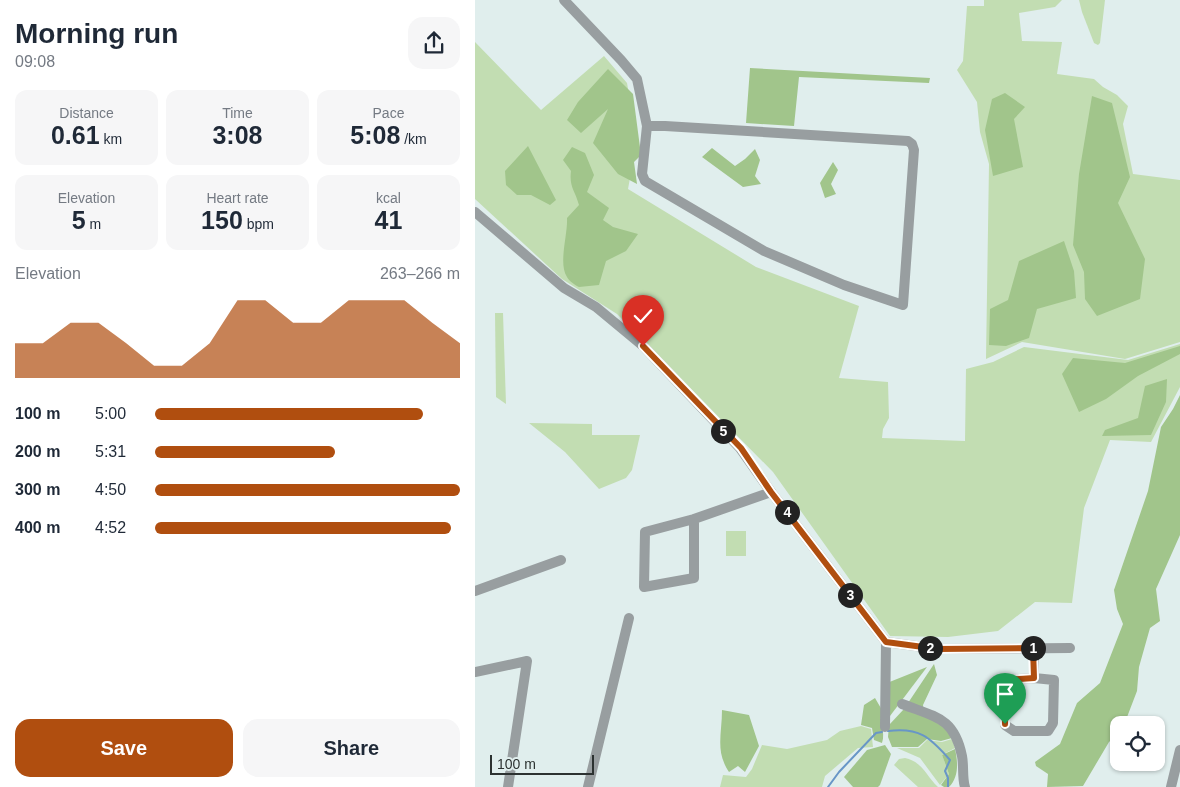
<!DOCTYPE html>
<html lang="en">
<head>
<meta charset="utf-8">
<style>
	:root { --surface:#fff; --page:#f6f6f7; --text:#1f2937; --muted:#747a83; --accent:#b04e0f }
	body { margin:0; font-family:Helvetica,sans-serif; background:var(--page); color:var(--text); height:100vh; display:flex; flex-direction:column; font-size:19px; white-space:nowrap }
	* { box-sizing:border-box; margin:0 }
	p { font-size:16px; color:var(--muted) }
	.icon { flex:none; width:28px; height:28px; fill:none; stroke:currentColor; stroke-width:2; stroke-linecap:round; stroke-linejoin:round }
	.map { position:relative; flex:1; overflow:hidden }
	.side { display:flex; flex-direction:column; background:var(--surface); width:475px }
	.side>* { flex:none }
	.tools { position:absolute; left:635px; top:716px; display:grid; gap:10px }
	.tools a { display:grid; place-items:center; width:55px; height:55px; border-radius:10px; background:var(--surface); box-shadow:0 1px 4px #0004; font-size:25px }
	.scale { position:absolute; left:15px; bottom:12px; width:104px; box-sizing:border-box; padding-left:5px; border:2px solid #2c3231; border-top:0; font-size:14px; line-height:18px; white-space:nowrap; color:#2c3231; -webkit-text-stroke:4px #e0eeed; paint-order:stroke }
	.pin { position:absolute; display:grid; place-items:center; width:42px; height:42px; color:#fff; margin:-51px -21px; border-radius:50% 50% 50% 0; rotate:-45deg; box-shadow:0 0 5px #0007 }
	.pin .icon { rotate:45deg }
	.km { position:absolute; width:25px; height:25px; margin:-12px; border-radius:50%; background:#222; color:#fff; font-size:14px; line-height:25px; text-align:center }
	.round { display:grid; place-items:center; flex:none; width:52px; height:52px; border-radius:15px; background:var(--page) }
	.overview { display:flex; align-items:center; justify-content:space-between; height:85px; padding:0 15px }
	h1 { font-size:28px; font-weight:700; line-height:38px }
	.metrics { display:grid; grid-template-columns:repeat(3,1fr); gap:8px; height:85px; padding:5px 15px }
	.metrics div { display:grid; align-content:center; border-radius:12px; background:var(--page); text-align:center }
	.metrics b { font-size:25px; font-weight:700 }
	.metrics small { font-size:14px; font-weight:400 }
	.metrics p { font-size:14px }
	.chart { height:140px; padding:10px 15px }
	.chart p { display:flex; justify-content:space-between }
	.chart svg { width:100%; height:90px; margin-top:5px; fill:var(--accent); opacity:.7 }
	.cta { display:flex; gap:10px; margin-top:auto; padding:10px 15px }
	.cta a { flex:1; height:58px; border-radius:15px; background:var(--accent); color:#fff; font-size:20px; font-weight:700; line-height:58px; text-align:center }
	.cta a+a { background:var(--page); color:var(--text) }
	ul { padding:0 15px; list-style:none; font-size:16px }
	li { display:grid; grid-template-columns:80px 60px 1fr; align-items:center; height:38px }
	li i { height:12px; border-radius:6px; background:var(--accent) }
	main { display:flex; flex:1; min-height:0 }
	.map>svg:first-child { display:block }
	.green { fill:#c2ddb2 }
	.forest { fill:#a1c58b }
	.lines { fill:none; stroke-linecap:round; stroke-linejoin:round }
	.stream { stroke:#6896c7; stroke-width:2 }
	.minor { stroke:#989ea0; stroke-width:10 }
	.route-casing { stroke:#fff; stroke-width:10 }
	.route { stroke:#b04e0f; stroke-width:6 }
</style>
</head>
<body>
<main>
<section class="side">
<div class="overview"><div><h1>Morning run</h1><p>09:08</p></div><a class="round"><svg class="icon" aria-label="share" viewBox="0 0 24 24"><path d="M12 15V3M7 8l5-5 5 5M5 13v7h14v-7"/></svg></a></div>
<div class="metrics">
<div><p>Distance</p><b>0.61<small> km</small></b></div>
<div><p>Time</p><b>3:08</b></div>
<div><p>Pace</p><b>5:08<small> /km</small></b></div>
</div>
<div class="metrics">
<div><p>Elevation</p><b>5<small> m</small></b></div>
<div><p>Heart rate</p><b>150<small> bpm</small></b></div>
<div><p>kcal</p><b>41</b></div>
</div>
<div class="chart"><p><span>Elevation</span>263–266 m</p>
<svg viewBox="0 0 160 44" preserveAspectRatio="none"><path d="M0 44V27L10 27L20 17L30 17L40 27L50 38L60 38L70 27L80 6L90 6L100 17L110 17L120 6L130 6L140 6L150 17L160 27V44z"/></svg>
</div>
<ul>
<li><b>100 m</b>5:00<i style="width:88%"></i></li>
<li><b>200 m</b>5:31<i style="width:59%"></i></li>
<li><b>300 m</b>4:50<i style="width:100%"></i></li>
<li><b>400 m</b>4:52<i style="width:97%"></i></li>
</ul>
<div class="cta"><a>Save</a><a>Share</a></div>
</section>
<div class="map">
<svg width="705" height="787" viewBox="0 0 705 787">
	<rect width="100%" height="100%" fill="#e0eeed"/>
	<g class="green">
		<path d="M509,0H587L580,7L544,13L547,41L587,42L582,74L619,79L628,87L642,95L653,106L648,124L658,174L705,180V342L650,359L547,342L511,359L514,164L505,132L502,102L482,70L488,61L492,6H509Z"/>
		<path d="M604,0H630L625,43L623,45L619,43L607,12Z"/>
		<path d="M0,42L66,110L129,56L152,83L162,140L153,189L281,267L384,306L364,378L413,382L414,418L408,429L407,438L490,441L491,369L518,362L549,347L653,360L705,344V387L676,442L635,440L609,508L597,603L560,602L523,631L473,637L415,636L298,472L142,314L87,279L0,199Z"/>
		<path d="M20,313H28L31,404L21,397Z"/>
		<path d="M54,423L117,424V435H165L157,470L151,478L124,489L90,452Z"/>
		<rect x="251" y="531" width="20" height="25"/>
		<path d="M386,726L396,729L398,747L383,748L350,776L347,787H245L248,775L271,777L277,769L287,745L312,749L352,740L365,731Z"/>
		<path d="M477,739L480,748L467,755L474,774L465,785L445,758L422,748H444L452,740L467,742Z"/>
		<path d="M430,758C448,762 451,776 463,787H443L419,765L424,759Z"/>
	</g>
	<g class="forest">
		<path d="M275,68L455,78L454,83L324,77L319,126L271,123Z"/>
		<path d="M133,69L158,94L166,155L159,162L162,184L143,174L118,143L133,109L106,133L92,120L103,102Z"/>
		<path d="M530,93L550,107L539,119L548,167L518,176L510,130L517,99Z"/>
		<path d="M617,96L637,103L655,177L643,203L670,259L665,299L622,316L610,299L609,272L598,245L604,174Z"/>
		<path d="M53,146L81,200L75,205L56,195H42L31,185L30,171Z"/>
		<path d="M97,147L110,153L119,175L112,192L134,208L128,220L138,227L163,234L151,251L131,261L124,285L104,287C100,285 94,281 92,277C83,264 93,234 92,218L104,205C100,190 94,187 96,171L88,160Z"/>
		<path d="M237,148L260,166L270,159L280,149L285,160L280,176L286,184L268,187L227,157Z"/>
		<path d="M358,162L363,170L356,184L361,194L350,198L345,183Z"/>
		<path d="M589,241L599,271L601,298L562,309L554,338L531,346L514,345L515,309L533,300L544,261Z"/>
		<path d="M705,346V354L663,376L631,399L604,412L587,374L598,358L650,363Z"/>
		<path d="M692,379L691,402L676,435L627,436L630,430L663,418L670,386Z"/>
		<path d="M705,395V535L681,589L685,621L675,628L664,667L662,691L649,725H644V732L634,742L608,786L572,787L573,774L561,766L560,762L585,744L602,703L625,683L648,624L642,609L639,590L673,491L686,427L698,409Z"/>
		<path d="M459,664L462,675L448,705L449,714L466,721L477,738L466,741L452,739L443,747H417L413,737L414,725L429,709Z"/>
		<path d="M452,667L415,716L412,683Z"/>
		<path d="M400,698L407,710C403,722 411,731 407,743L399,740L397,728L386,725L389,705Z"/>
		<path d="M247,710L274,715L284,746L270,772L263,766L254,772C240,751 247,734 247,710Z"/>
		<path d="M410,745L416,754L405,785L403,787H378L369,777L392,750Z"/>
		<path d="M480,749C483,762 484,777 474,787H469L466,785L474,774L467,755Z"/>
	</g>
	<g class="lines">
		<g class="stream">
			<path d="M413,731C444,727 455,737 475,760L470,771L473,778V787"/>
			<path d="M353,787L364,772L401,733L407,732"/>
		</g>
		<g class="minor">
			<path d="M89,0L146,60L162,79L172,126H190L433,141L437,144L439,150L428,305L369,285L289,251L170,181L167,174L172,126"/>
			<path d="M0,212L89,288L121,307L168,346L265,448L296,492L219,519L170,532L169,587L219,578V519"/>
			<path d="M296,492L411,642L410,727"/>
			<path d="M0,591L86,560"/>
			<path d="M411,642L463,649L595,648"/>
			<path d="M559,648V678L579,680L578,723L573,731H539L530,725V680L559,678"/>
			<path d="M0,672L52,661L33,787"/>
			<path d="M427,704C460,717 479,717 487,756C489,766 487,778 490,787"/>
			<path d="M113,787L154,618"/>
			<path d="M696,787L705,750"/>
		</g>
	</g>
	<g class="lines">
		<g class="route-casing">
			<path id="route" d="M168,346L266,448L296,492L411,642L463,649L558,648L559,678L530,680V724"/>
		</g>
		<use href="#route" class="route"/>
	</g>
</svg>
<div class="tools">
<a><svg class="icon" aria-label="locate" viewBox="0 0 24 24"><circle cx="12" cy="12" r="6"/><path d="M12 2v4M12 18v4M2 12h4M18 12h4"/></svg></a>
</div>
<div class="scale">100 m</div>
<div class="pin" style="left:530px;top:724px;background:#1e9e55"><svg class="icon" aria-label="arrive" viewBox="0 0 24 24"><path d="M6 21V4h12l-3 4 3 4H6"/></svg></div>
<div class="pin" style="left:168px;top:346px;background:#d93025"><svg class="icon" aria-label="check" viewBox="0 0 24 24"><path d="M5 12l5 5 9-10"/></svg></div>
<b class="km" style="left:558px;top:648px">1</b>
<b class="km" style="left:455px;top:648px">2</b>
<b class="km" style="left:375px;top:595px">3</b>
<b class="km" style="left:312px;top:512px">4</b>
<b class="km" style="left:248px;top:431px">5</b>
</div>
</main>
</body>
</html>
